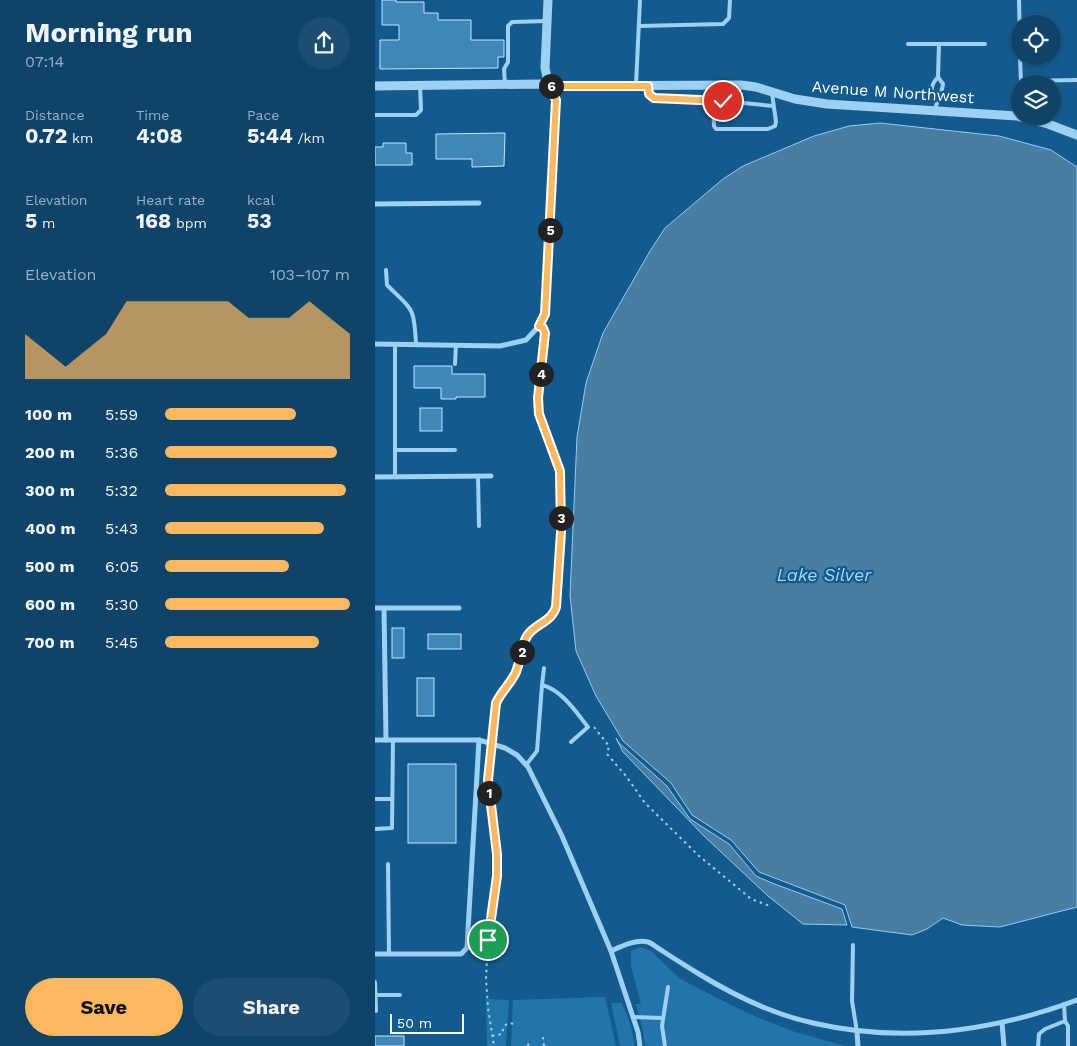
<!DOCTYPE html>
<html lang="en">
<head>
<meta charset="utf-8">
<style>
	:root { --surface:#0e446a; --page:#1c4e72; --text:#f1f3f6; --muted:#9bb0c1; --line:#2e5c7e; --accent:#ffb85d }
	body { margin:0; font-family:"Work Sans",sans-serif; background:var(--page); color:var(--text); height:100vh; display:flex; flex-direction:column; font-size:19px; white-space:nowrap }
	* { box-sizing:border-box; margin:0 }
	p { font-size:16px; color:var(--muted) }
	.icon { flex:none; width:28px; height:28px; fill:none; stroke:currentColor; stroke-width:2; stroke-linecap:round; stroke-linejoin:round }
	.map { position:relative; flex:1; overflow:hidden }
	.details { display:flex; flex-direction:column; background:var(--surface); width:375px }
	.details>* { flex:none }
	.fabs { position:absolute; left:636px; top:15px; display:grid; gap:10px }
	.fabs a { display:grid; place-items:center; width:50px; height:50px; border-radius:50%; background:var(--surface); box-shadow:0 1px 4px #0004,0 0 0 1px var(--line); font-size:25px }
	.scale { position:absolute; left:15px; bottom:12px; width:74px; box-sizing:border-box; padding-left:5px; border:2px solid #fff; border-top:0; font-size:14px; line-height:18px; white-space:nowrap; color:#fff; -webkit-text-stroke:4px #135b8e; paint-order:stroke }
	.pin { position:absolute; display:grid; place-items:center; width:42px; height:42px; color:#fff; margin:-21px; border:2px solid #fff; border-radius:50%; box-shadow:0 1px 5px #0007 }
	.km { position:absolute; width:25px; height:25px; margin:-12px; border-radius:50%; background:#222; color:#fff; font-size:14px; line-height:25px; text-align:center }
	.round { display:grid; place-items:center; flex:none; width:52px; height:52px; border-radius:26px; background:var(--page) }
	.overview { display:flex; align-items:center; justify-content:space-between; height:85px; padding:0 25px }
	h1 { font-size:28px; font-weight:700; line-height:38px }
	.stats { display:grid; grid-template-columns:repeat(3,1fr); gap:8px; height:85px; padding:5px 25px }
	.stats div { display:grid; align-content:center }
	.stats b { font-size:21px; font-weight:700 }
	.stats small { font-size:14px; font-weight:400 }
	.stats p { font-size:14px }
	.chart { height:140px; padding:10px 25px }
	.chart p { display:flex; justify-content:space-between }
	.chart svg { width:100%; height:90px; margin-top:5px; fill:var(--accent); opacity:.7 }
	.action { display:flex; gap:10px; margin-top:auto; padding:10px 25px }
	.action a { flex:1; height:58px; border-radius:30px; background:var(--accent); color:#111; font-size:20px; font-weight:700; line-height:58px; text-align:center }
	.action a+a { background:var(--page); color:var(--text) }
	ul { padding:0 25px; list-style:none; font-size:16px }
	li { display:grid; grid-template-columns:80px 60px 1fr; align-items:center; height:38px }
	li i { height:12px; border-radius:6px; background:var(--accent) }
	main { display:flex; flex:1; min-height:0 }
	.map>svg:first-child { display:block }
	.green { fill:#2175ab }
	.water { fill:#497da2; stroke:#8ecdf4 }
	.building { fill:#3f87b9; stroke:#c4e6fc }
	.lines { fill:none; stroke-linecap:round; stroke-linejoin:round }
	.path { stroke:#9dd0f1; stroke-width:2; stroke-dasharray:2.5 4; stroke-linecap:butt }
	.service { stroke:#9dd0f1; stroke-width:4 }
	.minor { stroke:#9dd0f1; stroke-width:5 }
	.tertiary { stroke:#9dd0f1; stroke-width:9 }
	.route-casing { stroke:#fff; stroke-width:10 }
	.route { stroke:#ffb85d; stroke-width:6 }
	.labels { text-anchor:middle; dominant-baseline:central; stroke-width:4.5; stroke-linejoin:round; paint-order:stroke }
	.street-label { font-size:16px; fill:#fff; stroke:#135b8e }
	.water-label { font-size:18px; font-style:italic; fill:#a9d9f8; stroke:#135b8e }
</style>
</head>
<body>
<main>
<section class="details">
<div class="overview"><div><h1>Morning run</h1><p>07:14</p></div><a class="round"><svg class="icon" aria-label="share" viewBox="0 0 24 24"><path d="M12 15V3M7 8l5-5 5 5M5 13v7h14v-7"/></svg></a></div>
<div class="stats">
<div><p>Distance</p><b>0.72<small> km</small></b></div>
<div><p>Time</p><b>4:08</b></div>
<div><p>Pace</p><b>5:44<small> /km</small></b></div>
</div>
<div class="stats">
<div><p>Elevation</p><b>5<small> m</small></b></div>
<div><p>Heart rate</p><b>168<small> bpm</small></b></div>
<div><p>kcal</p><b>53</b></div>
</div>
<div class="chart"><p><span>Elevation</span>103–107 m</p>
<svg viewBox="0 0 160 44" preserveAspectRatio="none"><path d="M0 44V22L10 30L20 38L30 30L40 22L50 6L60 6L70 6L80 6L90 6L100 6L110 14L120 14L130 14L140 6L150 14L160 22V44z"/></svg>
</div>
<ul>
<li><b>100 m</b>5:59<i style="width:71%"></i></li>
<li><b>200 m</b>5:36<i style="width:93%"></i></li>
<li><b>300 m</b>5:32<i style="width:98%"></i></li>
<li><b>400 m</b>5:43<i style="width:86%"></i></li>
<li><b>500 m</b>6:05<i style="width:67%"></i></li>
<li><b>600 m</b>5:30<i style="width:100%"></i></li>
<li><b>700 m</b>5:45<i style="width:83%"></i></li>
</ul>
<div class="action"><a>Save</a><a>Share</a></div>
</section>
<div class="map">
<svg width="702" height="1046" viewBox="0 0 702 1046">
	<rect width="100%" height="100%" fill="#135b8e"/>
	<g class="green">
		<path d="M265,947L276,951L304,978L340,997L377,1015L417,1031L470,1046H270L268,1031L261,1005V1004H266L256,966V951Z"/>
		<path d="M230,997L241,1046H136L138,1000Z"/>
		<path d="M111,999L134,1000L131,1046H112Z"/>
		<path d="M236,1003H246C254,1015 257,1031 260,1046H245Z"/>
	</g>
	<g class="water">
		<path d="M505,123L624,136L676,150L702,167V907L625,927L587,925L568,918L552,929L537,935L477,927L470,905L384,872L356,840L317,815L296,783L248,741L221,696L201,651L195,596L202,437L211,383L228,333L275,251L290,228L348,179L368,166L439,136L474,126Z"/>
		<path d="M241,738L244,743L292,786L315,819L354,844L381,876L397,883L467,909L472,925L428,924L393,896L329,836L248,752Z"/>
	</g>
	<g class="building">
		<path d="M7,0H21V2H49V13H63V20H96V40H129V57H123V68L5,69V40H24V25H7Z"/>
		<path d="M130,133L129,166L97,167V159H61V134Z"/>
		<path d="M8,143H31V153H37V165H0V147H8Z"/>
		<path d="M39,366H77V374H110V397H81V399H66V388H39Z"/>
		<rect x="45" y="408" width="22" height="23"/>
		<rect x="17" y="628" width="12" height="30"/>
		<rect x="53" y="634" width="33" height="15"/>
		<rect x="42" y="678" width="17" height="38"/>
		<rect x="33" y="764" width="48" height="79"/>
		<rect x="0" y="1036" width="29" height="10"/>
	</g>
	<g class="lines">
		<g class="path">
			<path d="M219,727L234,746L232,754L251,776L270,803L324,856L369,893L376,899L395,906"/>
			<path d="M116,735L121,703L125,694L140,675L152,636L158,629L178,615L181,607L186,532L185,471L164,414L169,331"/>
			<path d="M115,750L113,780L122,854L121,876L113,940L111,979L113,1008L119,1046"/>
			<path d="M117,1036L127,1034L129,1026L134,1023L140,1024"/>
			<path d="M168,1037L169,1046"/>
			<path d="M153,1046L154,1042"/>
		</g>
		<g class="service">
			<path d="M644,0L645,45"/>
			<path d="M264,26L348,24L354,18L355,0"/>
			<path d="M533,44H610"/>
			<path d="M645,56L646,84"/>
			<path d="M563,77L564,44"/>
			<path d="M646,81L702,80"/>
			<path d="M130,84L129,69L133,62V26L137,22L172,21"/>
			<path d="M261,85L265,0"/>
			<path d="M273,85L274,94L279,98L348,101L398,106"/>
			<path d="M338,101L339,126L341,129H393L400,126L401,122L397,93"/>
			<path d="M348,101V86"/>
			<path d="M560,111C561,101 567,94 568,84L563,77C555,86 555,91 561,100"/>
			<path d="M0,115H41L46,110L45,85"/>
			<path d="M11,270L12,285C38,311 39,306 41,344"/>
			<path d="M20,344V477"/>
			<path d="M80,364L81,345"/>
			<path d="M20,450H80"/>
			<path d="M103,476L104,526"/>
			<path d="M167,685L169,668"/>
			<path d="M151,765L162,751L167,685C187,690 201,712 213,727L196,742"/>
			<path d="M0,799H17"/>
			<path d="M0,829L17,828L18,740"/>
			<path d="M13,864L14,954"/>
			<path d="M478,945L477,1001L482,1032"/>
			<path d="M0,982L1,1011"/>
			<path d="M0,995H25"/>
			<path d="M689,1004L690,1021L693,1026V1046"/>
			<path d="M258,1017L288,1018"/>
			<path d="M290,1046L287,1026L293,987"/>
			<path d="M663,1046L664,1034L670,1029L690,1021"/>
		</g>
		<g class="minor">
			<path d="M0,204L104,203"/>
			<path d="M0,344L125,346L151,340L164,326L171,314L181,99L174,86"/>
			<path d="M0,477L116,476"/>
			<path d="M0,608H84"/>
			<path d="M9,608L11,740"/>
			<path d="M0,740H104L130,748L142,755L153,767L187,836L236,951L263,1032L265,1046"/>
			<path d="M236,951C247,946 261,939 273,942C277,943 282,948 286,950C298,958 311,966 324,974C360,996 397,1014 438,1023C529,1044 616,1032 702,1000"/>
			<path d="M0,954H86L92,948L104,740"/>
			<path d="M627,1023L629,1046"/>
			<path d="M482,1032L483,1046"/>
		</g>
		<g class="tertiary">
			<path d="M173,0L170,68L174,86"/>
			<path d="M0,86L164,84L174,86L366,85L381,87L420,99L452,104L642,116L673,124L702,135"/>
		</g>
	</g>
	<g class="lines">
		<g class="route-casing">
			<path id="route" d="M113,940L122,876V854L113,780L121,703C126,692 135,684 140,674C146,662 145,648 152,636C160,623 176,623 181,607L186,532L185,471L164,414L163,398L170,333L168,328L164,326L170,314L181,100L174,86H273L274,94L279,98L348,101"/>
		</g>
		<use href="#route" class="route"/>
	</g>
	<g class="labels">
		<g class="street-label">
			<text transform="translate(518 92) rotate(4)">Avenue M Northwest</text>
		</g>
		<g class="water-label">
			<text x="449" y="574">Lake Silver</text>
		</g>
	</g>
</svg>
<div class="fabs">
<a><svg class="icon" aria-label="locate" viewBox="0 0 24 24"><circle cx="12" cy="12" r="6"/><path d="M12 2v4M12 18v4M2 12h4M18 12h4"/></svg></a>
<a><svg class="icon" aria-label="layers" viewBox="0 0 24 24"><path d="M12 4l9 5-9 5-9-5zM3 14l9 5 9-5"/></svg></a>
</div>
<div class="scale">50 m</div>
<div class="pin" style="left:113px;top:940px;background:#1e9e55"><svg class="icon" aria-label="arrive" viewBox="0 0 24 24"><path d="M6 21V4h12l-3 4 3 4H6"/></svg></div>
<div class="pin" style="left:348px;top:101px;background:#d93025"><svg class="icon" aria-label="check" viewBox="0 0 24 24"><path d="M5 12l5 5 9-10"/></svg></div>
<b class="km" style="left:114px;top:793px">1</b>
<b class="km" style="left:147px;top:652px">2</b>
<b class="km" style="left:186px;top:518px">3</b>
<b class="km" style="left:166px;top:374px">4</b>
<b class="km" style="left:175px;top:230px">5</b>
<b class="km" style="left:176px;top:86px">6</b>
</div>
</main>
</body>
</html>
